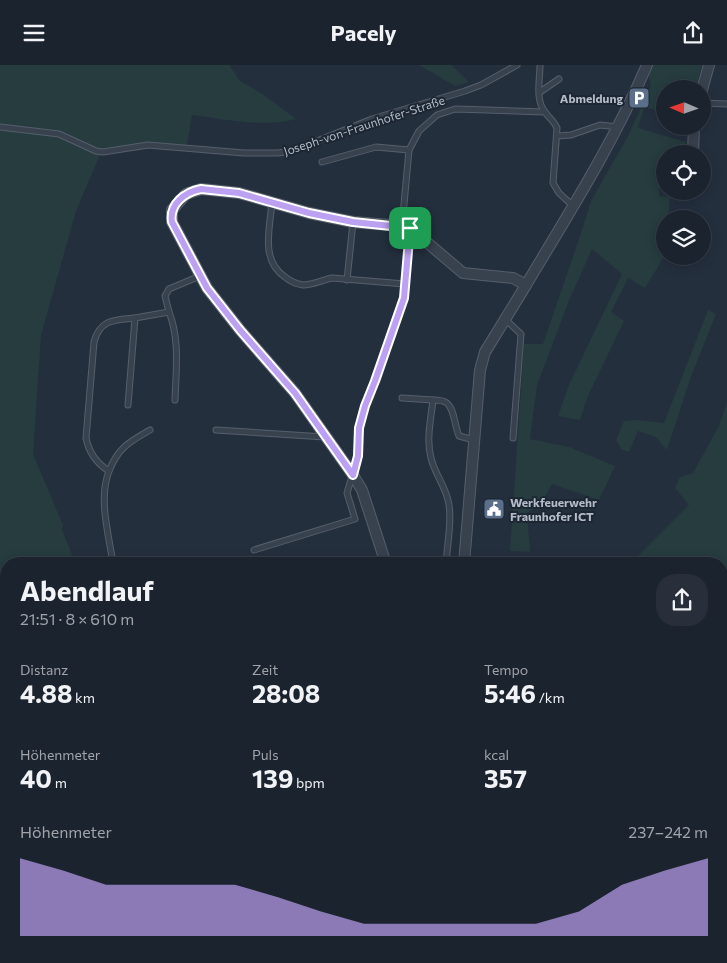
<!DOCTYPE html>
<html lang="de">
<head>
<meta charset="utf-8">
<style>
	:root { --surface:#1b232e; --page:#282f3a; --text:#f1f3f6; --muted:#a0a4aa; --line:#39404a; --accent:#bca0f2 }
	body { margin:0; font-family:Commissioner,sans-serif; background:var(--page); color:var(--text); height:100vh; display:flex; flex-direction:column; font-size:19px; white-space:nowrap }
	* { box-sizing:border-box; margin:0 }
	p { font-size:16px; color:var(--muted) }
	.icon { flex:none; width:28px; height:28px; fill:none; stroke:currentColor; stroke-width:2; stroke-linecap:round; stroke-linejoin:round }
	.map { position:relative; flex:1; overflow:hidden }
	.details { position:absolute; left:0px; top:492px; width:728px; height:406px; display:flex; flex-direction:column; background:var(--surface); border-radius:20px 20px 0 0; box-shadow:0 2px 12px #0003,0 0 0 1px var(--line) }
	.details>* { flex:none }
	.needle { width:32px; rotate:272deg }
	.controls { position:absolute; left:656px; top:15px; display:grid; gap:10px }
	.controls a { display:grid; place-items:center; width:55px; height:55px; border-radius:50%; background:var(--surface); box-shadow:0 2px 12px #0003,0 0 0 1px var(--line); font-size:25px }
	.pin { position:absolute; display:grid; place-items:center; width:42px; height:42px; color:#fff; margin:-21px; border-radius:10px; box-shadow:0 2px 8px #0006 }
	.round { display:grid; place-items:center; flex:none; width:52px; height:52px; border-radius:20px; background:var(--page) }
	.summary { display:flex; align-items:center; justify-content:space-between; height:85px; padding:0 20px }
	h1 { font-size:28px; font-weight:700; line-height:38px }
	.stats { display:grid; grid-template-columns:repeat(3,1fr); gap:8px; height:85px; padding:5px 20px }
	.stats div { display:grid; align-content:center }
	.stats b { font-size:25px; font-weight:700 }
	.stats small { font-size:14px; font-weight:400 }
	.stats p { font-size:14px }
	.chart { height:140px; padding:10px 20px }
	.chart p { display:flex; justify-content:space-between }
	.chart svg { width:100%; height:90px; margin-top:5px; fill:var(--accent); opacity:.7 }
	header { display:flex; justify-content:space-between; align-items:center; height:65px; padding:0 20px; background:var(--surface); font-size:22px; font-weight:700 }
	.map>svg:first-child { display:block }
	.green { fill:#263c3f }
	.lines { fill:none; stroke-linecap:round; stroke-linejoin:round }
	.lane-casing { stroke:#565f6c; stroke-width:7 }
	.street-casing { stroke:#565f6c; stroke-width:12 }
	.lane { stroke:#38414e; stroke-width:5 }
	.street { stroke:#38414e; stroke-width:10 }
	.route-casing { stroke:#fff; stroke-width:10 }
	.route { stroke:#bca0f2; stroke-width:6 }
	.labels { text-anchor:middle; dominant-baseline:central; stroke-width:4; stroke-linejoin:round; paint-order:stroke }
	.poi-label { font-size:12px; font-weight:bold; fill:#b4bcc9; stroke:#1d2633; text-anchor:end }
	.street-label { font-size:12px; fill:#b4bcc9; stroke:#1d2633 }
</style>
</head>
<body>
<header><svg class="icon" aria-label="menu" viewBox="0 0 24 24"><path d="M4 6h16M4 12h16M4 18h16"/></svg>Pacely<svg class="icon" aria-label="share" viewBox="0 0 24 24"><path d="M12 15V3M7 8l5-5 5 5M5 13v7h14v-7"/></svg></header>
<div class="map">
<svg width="727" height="898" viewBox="0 0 727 898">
	<rect width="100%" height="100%" fill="#242f3e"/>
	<g class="green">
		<path d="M0,0H229L240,16L264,30L296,54C263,63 225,54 192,50L187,80L151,77L102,85L76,146L41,270L33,389L63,460L62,465L76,499H6V729L0,734Z"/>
		<path d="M419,0H451L469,17L455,21Z"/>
		<path d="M652,0H702L696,24H665V48L644,42L638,63L686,77L683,83L677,89H665V100L660,105L659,131L670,132L668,154H665V190L645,223L628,213L611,247L624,256L587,333L580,355L558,351L569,320L622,209L592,184L570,233L537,320L530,374L569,382L615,401L599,435L552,419L539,443L531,445L527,448L530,487L510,486L524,279H543L579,174L591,136L628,71L639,47L651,21L648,9Z"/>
		<path d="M708,245L716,249L690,314L667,385L656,372L638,366L629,387L621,384L616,375L624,356L635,355L664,358Z"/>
		<path d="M727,337V659L721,682V499H633L634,495L689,440L675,423L680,412L693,408L719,361Z"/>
		<path d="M721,858L727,860V898H685L683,893L721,892Z"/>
		<path d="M129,893L536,892V893L533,898H138Z"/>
	</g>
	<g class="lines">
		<g class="lane-casing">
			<g id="lane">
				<path d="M540,0C540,14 535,35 545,47C549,53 554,56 557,63L553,118L559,128L573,141"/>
				<path d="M540,27L559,14"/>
				<path d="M702,38L727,39"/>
				<path d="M0,62L59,69L96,86L103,87L148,80L244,88H278L292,86L372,54L465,26L481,20L517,0"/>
				<path d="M557,71L571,70L600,60L618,62"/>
				<path d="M322,97L376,82L409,85"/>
				<path d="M272,137C270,163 260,195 285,212C290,216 296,219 303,220C312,220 323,215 332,213L405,219"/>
				<path d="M402,161L409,85L419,66L437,50L455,44L544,47"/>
				<path d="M347,215L353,157"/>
				<path d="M169,247C180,274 176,306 175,335"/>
				<path d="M506,255L521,269L513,373"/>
				<path d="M402,333L433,335"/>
				<path d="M128,340L135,253L169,247L165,231L169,224L200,211"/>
				<path d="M216,365L325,372"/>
				<path d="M109,406C118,383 129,377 150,365"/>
				<path d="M254,485L355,454L347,428L358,391L359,363L365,341L375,317L404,233L410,163"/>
				<path d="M113,499C109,470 98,434 109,406C96,398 89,388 86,373L94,277C100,254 115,255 135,253"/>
				<path d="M446,499C447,480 452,459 449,440C447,423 435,410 431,393C426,375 431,353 433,335C436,335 442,335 445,337C454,340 455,363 459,371L474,375"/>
				<path d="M0,806L6,815"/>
			</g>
		</g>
		<g class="street-casing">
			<g id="street">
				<path d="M702,25L709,0"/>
				<path d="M693,89L694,61"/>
				<path d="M386,499L362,425L353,410L295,328L240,265L207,223L172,157V145L186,129L201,124L239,128L309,148L353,157L402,161L410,163L463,208L513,213L526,220C569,148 614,77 647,0"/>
				<path d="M464,499L480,305L485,287L526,220"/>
			</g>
		</g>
		<use href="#lane" class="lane"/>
		<use href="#street" class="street"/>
	</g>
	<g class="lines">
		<g class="route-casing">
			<path id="route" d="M201,124L239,128L309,148L353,157L410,163L404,233L375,316L365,341L359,363L358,391L353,410L295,328L240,265L207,223L172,157C169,139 185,127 201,124Z"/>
		</g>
		<use href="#route" class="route"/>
	</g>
	<defs>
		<g id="parking-square" transform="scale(1.125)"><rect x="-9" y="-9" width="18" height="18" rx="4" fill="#5c6f8a" stroke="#1d2633"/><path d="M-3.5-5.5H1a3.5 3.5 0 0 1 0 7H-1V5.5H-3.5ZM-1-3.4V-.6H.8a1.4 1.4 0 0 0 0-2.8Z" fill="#fff"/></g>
		<g id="civic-square" transform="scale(1.125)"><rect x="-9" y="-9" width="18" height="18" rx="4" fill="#5c6f8a" stroke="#1d2633"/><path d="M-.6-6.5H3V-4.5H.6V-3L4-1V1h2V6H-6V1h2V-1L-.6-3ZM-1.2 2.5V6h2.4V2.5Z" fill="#fff"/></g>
	</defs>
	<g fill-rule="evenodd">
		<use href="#parking-square" x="639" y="33"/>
		<use href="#civic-square" x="494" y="444"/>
	</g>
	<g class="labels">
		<g class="poi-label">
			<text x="623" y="33">Abmeldung</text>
			<text x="510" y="437" text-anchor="start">Werkfeuerwehr<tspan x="510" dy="14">Fraunhofer ICT</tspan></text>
		</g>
		<g class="street-label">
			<text transform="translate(364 60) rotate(-18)">Joseph-von-Fraunhofer-Straße</text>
		</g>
	</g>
</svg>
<div class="controls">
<a><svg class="needle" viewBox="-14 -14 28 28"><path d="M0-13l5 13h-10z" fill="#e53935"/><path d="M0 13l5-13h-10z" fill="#a0a4aa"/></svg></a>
<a><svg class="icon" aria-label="locate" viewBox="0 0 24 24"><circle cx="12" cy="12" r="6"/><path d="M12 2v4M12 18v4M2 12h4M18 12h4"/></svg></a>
<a><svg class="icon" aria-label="layers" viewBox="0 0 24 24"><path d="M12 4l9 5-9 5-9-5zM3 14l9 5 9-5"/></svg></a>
</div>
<div class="pin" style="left:410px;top:163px;background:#1e9e55"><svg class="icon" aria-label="arrive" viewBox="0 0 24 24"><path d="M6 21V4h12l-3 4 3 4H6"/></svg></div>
<section class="details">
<div class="summary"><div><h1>Abendlauf</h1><p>21:51 · 8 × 610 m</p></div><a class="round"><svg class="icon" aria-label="share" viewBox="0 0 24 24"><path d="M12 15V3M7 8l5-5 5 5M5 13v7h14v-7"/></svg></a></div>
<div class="stats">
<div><p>Distanz</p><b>4.88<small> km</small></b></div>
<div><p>Zeit</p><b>28:08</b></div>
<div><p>Tempo</p><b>5:46<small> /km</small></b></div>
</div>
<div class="stats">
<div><p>Höhenmeter</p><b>40<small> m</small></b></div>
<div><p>Puls</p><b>139<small> bpm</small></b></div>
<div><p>kcal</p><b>357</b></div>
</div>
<div class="chart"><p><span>Höhenmeter</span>237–242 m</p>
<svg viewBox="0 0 160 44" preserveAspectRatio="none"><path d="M0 44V6L10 12L20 19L30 19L40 19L50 19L60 25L70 32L80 38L90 38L100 38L110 38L120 38L130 32L140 19L150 12L160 6V44z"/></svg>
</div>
</section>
</div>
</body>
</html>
